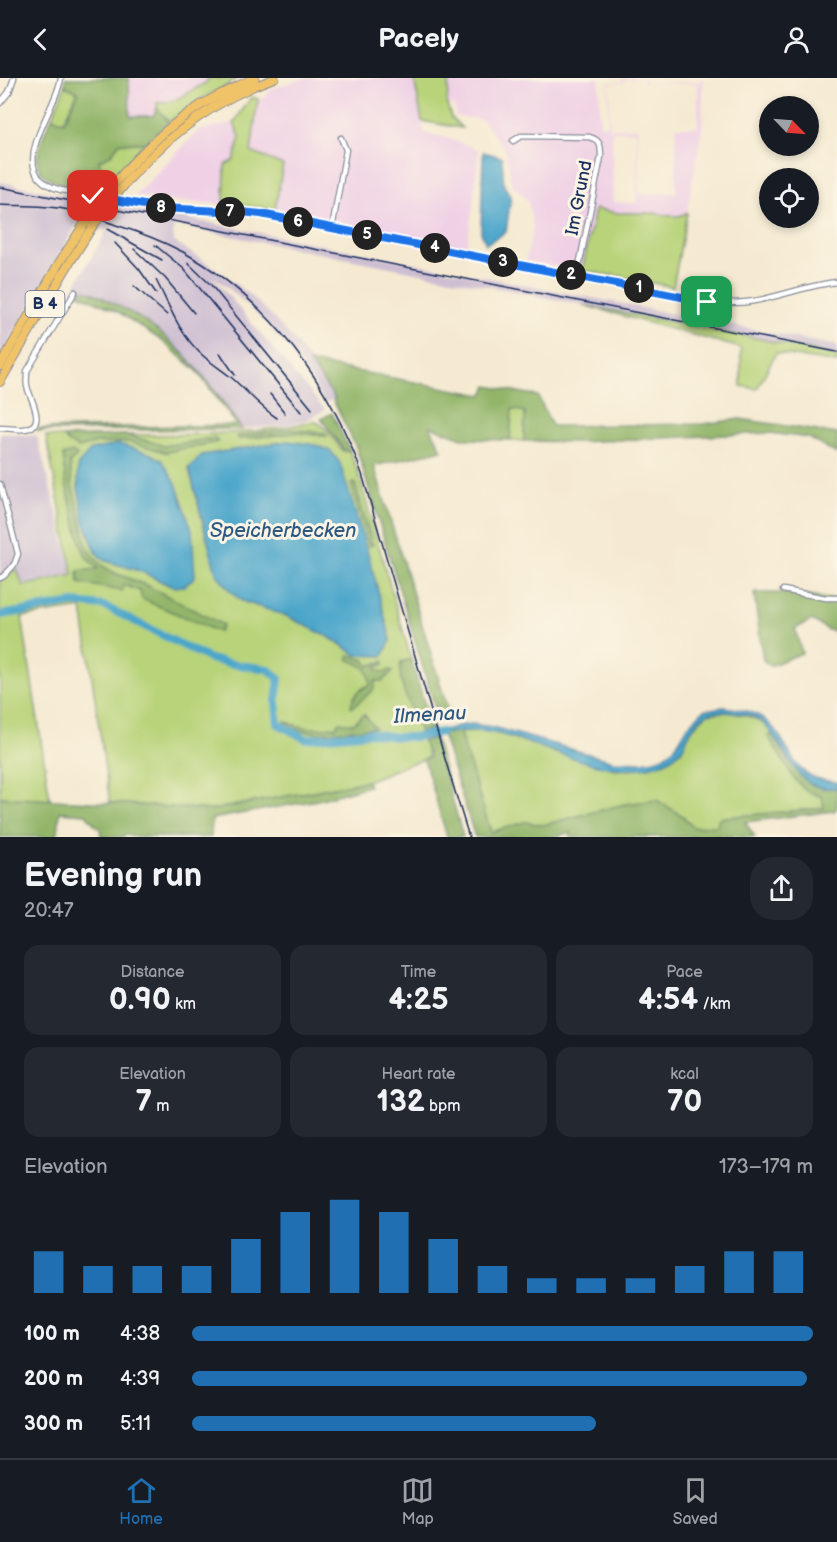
<!DOCTYPE html>
<html lang="en">
<head>
<meta charset="utf-8">
<style>
	:root { --surface:#171b24; --page:#242831; --text:#f1f3f6; --muted:#9ea1a6; --line:#363941; --accent:#1f6fb2 }
	body { margin:0; font-family:"Balsamiq Sans",sans-serif; background:var(--page); color:var(--text); height:100vh; display:flex; flex-direction:column; font-size:22px; white-space:nowrap }
	* { box-sizing:border-box; margin:0 }
	p { font-size:20px; color:var(--muted) }
	.icon { flex:none; width:33px; height:33px; fill:none; stroke:currentColor; stroke-width:2; stroke-linecap:round; stroke-linejoin:round }
	.map { position:relative; height:759px; overflow:hidden }
	.panel { display:flex; flex-direction:column; background:var(--surface); flex:1 }
	.panel>* { flex:none }
	.needle { width:39px; rotate:115deg }
	.controls { position:absolute; left:759px; top:18px; display:grid; gap:12px }
	.controls a { display:grid; place-items:center; width:60px; height:60px; border-radius:50%; background:var(--surface); box-shadow:0 3px 9px #0003; font-size:30px }
	.pin { position:absolute; display:grid; place-items:center; width:51px; height:51px; color:#fff; margin:-26px; border-radius:12px; box-shadow:0 3px 9px #0006 }
	.km { position:absolute; width:30px; height:30px; margin:-15px; border-radius:50%; background:#222; color:#fff; font-size:16px; line-height:30px; text-align:center }
	.round { display:grid; place-items:center; flex:none; width:63px; height:63px; border-radius:24px; background:var(--page) }
	.summary { display:flex; align-items:center; justify-content:space-between; height:102px; padding:0 24px }
	h1 { font-size:33px; font-weight:600; line-height:45px }
	.metrics { display:grid; grid-template-columns:repeat(3,1fr); gap:9px; height:102px; padding:6px 24px }
	.metrics div { display:grid; align-content:center; border-radius:15px; background:var(--page); text-align:center }
	.metrics b { font-size:30px; font-weight:600 }
	.metrics small { font-size:16px; font-weight:400 }
	.metrics p { font-size:16px }
	.chart { height:168px; padding:12px 24px }
	.chart p { display:flex; justify-content:space-between }
	.chart svg { width:100%; height:108px; margin-top:6px; stroke:var(--accent); stroke-width:6 }
	ul { padding:0 24px; list-style:none; font-size:20px }
	li { display:grid; grid-template-columns:96px 72px 1fr; align-items:center; height:45px }
	li i { height:15px; border-radius:8px; background:var(--accent) }
	header { display:flex; justify-content:space-between; align-items:center; height:78px; padding:0 24px; background:var(--surface); font-size:27px; font-weight:600 }
	.tabs { display:flex; justify-content:space-around; align-items:center; height:84px; border-top:2px solid var(--line); background:var(--surface); font-size:16px; color:var(--muted) }
	.tabs a { display:grid; justify-items:center; gap:3px }
	.tabs .selected { color:var(--accent) }
	.map>svg:first-child { display:block }
	.built { fill:#efd0e5; fill-rule:evenodd }
	.industrial { fill:#cdbed2 }
	.green { fill:#b8d379; stroke:#6a816c; stroke-width:1.5; fill-rule:evenodd }
	.forest { fill:#92b569; stroke:#567264; stroke-width:1.5 }
	.water { fill:#4ca6ca; stroke:#346a94; stroke-width:1.5 }
	.lines { fill:none; stroke-linecap:round; stroke-linejoin:round }
	.river { stroke:#4ca6ca; stroke-width:8 }
	.minor-casing { stroke:#888c98; stroke-width:7 }
	.primary-casing { stroke:#888c98; stroke-width:9 }
	.trunk-casing { stroke:#888c98; stroke-width:10 }
	.minor { stroke:#fff; stroke-width:4.5 }
	.primary { stroke:#f1c369; stroke-width:7 }
	.trunk { stroke:#f1c369; stroke-width:8 }
	.rail { stroke:#1b2f5e; stroke-width:1.5 }
	.trunk-bridge-casing { stroke:#888c98; stroke-width:10; stroke-linecap:butt }
	.trunk-bridge { stroke:#f1c369; stroke-width:8 }
	.route-casing { stroke:#fff; stroke-width:12 }
	.route { stroke:#1a73e8; stroke-width:8 }
	.labels { text-anchor:middle; dominant-baseline:central; stroke-width:6; stroke-linejoin:round; paint-order:stroke }
	.shield { fill:#fcf5e5; stroke:#5e6a86; stroke-width:1.5 }
	.shield-label { font-size:16px; font-weight:bold; fill:#1b2f5e }
	.street-label { font-size:18px; fill:#1b2f5e; stroke:#fcf5e5 }
	.water-label { font-size:20px; font-style:italic; fill:#2c5984; stroke:#fcf5e5 }
</style>
</head>
<body>
<header><svg class="icon" aria-label="back" viewBox="0 0 24 24"><path d="M15 5l-7 7 7 7"/></svg>Pacely<svg class="icon" aria-label="person" viewBox="0 0 24 24"><circle cx="12" cy="8" r="4"/><path d="M4 21q1-7 8-7t8 7"/></svg></header>
<div class="map">
<svg width="837" height="759" viewBox="0 0 837 759">
	<rect width="100%" height="100%" fill="#fcf5e5"/>
	<filter id="ink" filterUnits="userSpaceOnUse"><feTurbulence type="fractalNoise" baseFrequency=".0167" numOctaves="2"/><feDisplacementMap in="SourceGraphic" scale="12" xChannelSelector="R" yChannelSelector="G"/><feConvolveMatrix kernelMatrix="1 2 1 2 8 2 1 2 1" color-interpolation-filters="sRGB"/></filter>
	<filter id="wash" filterUnits="userSpaceOnUse"><feTurbulence type="fractalNoise" baseFrequency=".008" numOctaves="4" result="noise"/><feDisplacementMap in="SourceGraphic" scale="24" xChannelSelector="R" yChannelSelector="G"/><feGaussianBlur stdDeviation="1.35" result="paint"/><feColorMatrix in="noise" values="0 0 0 0 0 0 0 0 0 0 0 0 0 0 0 0 0 1.4 0 .05"/><feComposite in="paint" operator="in"/></filter>
	<g filter="url(#wash)">
		<rect width="100%" height="100%" fill="#f5ead1"/>
		<g class="built">
			<path d="M129,0H208L207,4L174,23L157,25V30L154,38L130,39Z"/>
			<path d="M304,0H414L424,55L451,61L479,72L472,134L466,170L275,131L283,87L251,75L257,24L263,20L271,11Z"/>
			<path d="M449,0H599L600,47H608V5L622,4V0H644L645,5L700,4L701,0H703L702,51L687,135L679,138H670L654,135H617L595,131L582,193L526,183L533,149L528,123L512,106L505,71L482,42L456,38L454,27L447,26ZM625,1H643V5L698,6V49H676V115L639,116L638,50H610L609,6L624,5ZM612,53H637V125L613,124Z"/>
			<path d="M234,45L240,58L234,82L225,87L224,126L165,123L135,118L199,52Z"/>
		</g>
		<g class="industrial">
			<path d="M0,104L806,262L837,268V278L760,261L174,147L173,163L219,193L251,218L267,233L298,267L335,320L324,325L312,303L291,273L265,244L232,213L211,197L325,332L306,342L285,347L242,351L199,292L165,259L143,242L92,214L77,215L72,213L107,152L77,146L0,281Z"/>
			<path d="M0,355L37,358L73,497L23,508L17,492L0,499Z"/>
		</g>
		<g class="green">
			<path d="M208,0H237L223,10L199,22L169,44L157,30V25L174,23L207,4Z"/>
			<path d="M414,0H449L447,26L451,39L462,50L422,43Z"/>
			<path d="M65,8L78,13L63,44L52,39Z"/>
			<path d="M251,19L258,21L251,74L283,87L275,131L224,126L225,87L234,82L240,59L234,45Z"/>
			<path d="M119,65H145L97,115L80,110L91,98L99,82L111,77Z"/>
			<path d="M595,131L617,135H654L670,138H679L687,135L673,209L619,198L582,193Z"/>
			<path d="M583,227L760,261L837,278V285L776,275L757,311L741,308V270Z"/>
			<path d="M511,331L525,333L524,363L510,362Z"/>
			<path d="M314,343C326,348 334,362 343,373H350L358,395L411,581L401,584L402,607L415,638L429,680L406,687L367,703L211,732L110,725L82,530L22,539L50,722L0,719V501L17,491L23,508L73,497L46,358L64,359L68,364L78,370L97,365L129,364L166,374L214,360L164,368L126,357C189,356 253,358 314,343ZM291,351L326,358L296,355L239,361L238,359ZM288,363L357,577L329,559L287,538L242,523L231,514L216,495L189,391L202,377ZM63,377L77,378L70,384L72,407L87,468L92,477L101,487L114,495L148,508L140,513L124,506L122,513L81,467ZM84,443L173,509L140,493L103,482L96,474Z"/>
			<path d="M724,634C743,637 761,638 772,656L768,658L805,712L822,719L825,730L719,740L718,748L692,749L683,738L625,726L543,747L525,744L491,755L459,653L473,652L493,654L542,669L555,675L615,691L630,692L669,681L681,673L691,652L707,636Z"/>
		</g>
		<g class="forest">
			<path d="M65,0H129L130,38H153L157,30L169,44L145,65H119L111,77L99,82L103,100L91,98L80,110C68,107 53,105 44,97C28,83 45,54 52,39L64,44L78,14L65,8Z"/>
			<path d="M84,212L92,214C110,224 129,232 146,244C189,274 212,309 242,351L38,353L37,351L237,347L196,292L161,262L117,233L77,215Z"/>
			<path d="M309,284L482,317L488,308L538,318L552,348L703,346L740,341L837,356V376L809,360L770,355L578,364L524,363L525,334L512,331L510,362L465,361L430,348L442,372L374,388L448,632L437,636L362,388L356,369L333,322L335,320Z"/>
			<path d="M332,335L350,373H345L321,341Z"/>
			<path d="M291,351L324,355L327,358L296,355L238,361L237,358Z"/>
			<path d="M126,357L164,368L214,360L218,364L166,374L129,364L97,365L78,370L68,364L64,359Z"/>
			<path d="M73,374L77,378L70,384L72,407L87,468L92,477L101,487L114,495L148,508L223,547L219,554L142,521L140,513L124,507L122,513L79,505L78,493L98,491L87,480L81,467L66,406L63,377Z"/>
			<path d="M355,405L373,467L369,468L351,406Z"/>
			<path d="M754,515H784L837,522V553L828,552L812,542L795,551L802,575L770,588L763,582Z"/>
			<path d="M350,577L364,582L369,588L383,583L384,586L377,589V593L385,594L390,592L393,593L382,603H375L374,611L352,630L351,627C354,617 359,611 370,607C369,590 364,587 349,582L348,579Z"/>
			<path d="M411,581L432,651L420,654C413,633 396,605 401,584Z"/>
			<path d="M364,636L375,650L319,655L301,653L284,646L285,643C305,652 314,651 336,649L339,644L353,646Z"/>
			<path d="M459,653L491,754L525,744L543,747L625,726L657,722L683,738L692,749L717,748L719,740L824,730L822,719L805,712L793,699L768,658L772,656L789,683L819,709L837,710V730L834,733L745,744L755,759C737,759 719,757 701,759H570L571,754L554,759H475L442,656Z"/>
			<path d="M435,660L463,759H447L424,681L429,679L423,663Z"/>
			<path d="M367,703L369,708L318,722L212,741L211,759H141L125,757L124,759H101L100,750L97,749L86,736L60,734L58,755L52,759H0V719L110,725L211,732Z"/>
		</g>
		<g class="water">
			<path d="M483,74L502,79L504,108L511,118L506,154L486,166L481,154Z"/>
			<path d="M288,363L316,367L331,373L340,385L368,475L391,562L383,578L357,577L329,559L287,538L242,523L231,514L216,495L189,390L202,377Z"/>
			<path d="M119,366L149,375L162,382L176,405L192,452L195,499L184,508L173,509L140,493L103,482L96,474L84,443L78,410V386L91,372Z"/>
			<path d="M724,629C738,631 752,632 764,641C796,666 784,701 837,704V710C831,710 824,711 819,709C788,702 781,649 751,638C741,635 715,631 706,637C701,640 694,648 691,653C687,659 685,668 680,673C672,682 659,687 648,689C598,699 542,665 494,655C472,650 452,656 430,656L458,648L472,646L493,649L613,683L642,684L655,682L666,677L676,668L688,648L704,632Z"/>
		</g>
		<g class="lines">
			<path class="river" d="M0,537L74,525L104,528L210,581L232,586L268,591L279,601L276,624L278,646L306,661L371,655L395,659H417L442,654"/>
		</g>
	</g>
	<g filter="url(#ink)">
		<g class="lines">
			<g class="minor-casing">
				<g id="minor">
					<path d="M61,0C56,34 1,96 61,112L161,130L241,134L261,136L707,224C723,225 739,226 754,223C783,218 808,207 837,204"/>
					<path d="M0,25L9,14L14,0"/>
					<path d="M513,63L521,58L589,59C601,62 601,68 601,79L577,198"/>
					<path d="M332,151L346,72L341,60"/>
					<path d="M0,350C7,350 16,352 24,351C49,349 29,319 27,308C26,303 27,298 27,293L75,214"/>
					<path d="M0,406L18,476L14,487L4,498L0,500"/>
					<path d="M783,512L826,520H837"/>
				</g>
			</g>
			<g class="primary-casing">
				<path id="primary" d="M252,9L275,0"/>
			</g>
			<g class="trunk-casing">
				<g id="trunk">
					<path d="M106,116C133,82 164,50 201,27C218,17 237,8 255,0"/>
					<path d="M115,118C152,72 198,33 252,9"/>
					<path d="M0,288L59,185L83,148"/>
					<path d="M0,304L67,189L92,149"/>
				</g>
			</g>
			<use href="#minor" class="minor"/>
			<use href="#primary" class="primary"/>
			<use href="#trunk" class="trunk"/>
			<g class="rail">
				<path d="M0,109L837,274"/>
				<path d="M0,127C21,128 43,127 64,131C81,134 99,141 116,147C139,154 162,163 183,174C268,221 330,305 362,396L445,681L469,759"/>
				<path d="M107,151L162,182"/>
				<path d="M115,165L139,191L156,215"/>
				<path d="M155,167L184,191L301,334"/>
				<path d="M134,171L165,200L194,235"/>
				<path d="M188,185L211,207L312,331"/>
				<path d="M156,202C169,227 178,253 199,274C209,284 221,291 232,300C247,313 260,329 277,340"/>
				<path d="M134,208L167,237"/>
				<path d="M220,275L235,297"/>
				<path d="M270,316L285,335"/>
			</g>
			<g class="trunk-bridge-casing">
				<g id="trunk-bridge">
					<path d="M83,148L106,116"/>
					<path d="M92,149L115,118"/>
				</g>
			</g>
			<use href="#trunk-bridge" class="trunk-bridge"/>
		</g>
	</g>
	<g class="lines" filter="url(#ink)">
		<g class="route-casing">
			<path id="route" d="M93,118L161,130L241,134L261,136L707,224"/>
		</g>
		<use href="#route" class="route"/>
	</g>
	<g class="labels">
		<rect class="shield" x="25.5" y="213" width="39" height="26" rx="4.5"/>
		<g class="shield-label">
			<text x="45" y="226">B 4</text>
		</g>
		<g class="street-label">
			<text transform="translate(579 120) rotate(-79)">Im Grund</text>
		</g>
		<g class="water-label">
			<text x="283" y="453">Speicherbecken</text>
			<text transform="translate(430 637) rotate(-3)">Ilmenau</text>
		</g>
	</g>
</svg>
<div class="controls">
<a><svg class="needle" viewBox="-14 -14 28 28"><path d="M0-13l5 13h-10z" fill="#e53935"/><path d="M0 13l5-13h-10z" fill="#9ea1a6"/></svg></a>
<a><svg class="icon" aria-label="locate" viewBox="0 0 24 24"><circle cx="12" cy="12" r="6"/><path d="M12 2v4M12 18v4M2 12h4M18 12h4"/></svg></a>
</div>
<div class="pin" style="left:707px;top:224px;background:#1e9e55"><svg class="icon" aria-label="arrive" viewBox="0 0 24 24"><path d="M6 21V4h12l-3 4 3 4H6"/></svg></div>
<div class="pin" style="left:93px;top:118px;background:#d93025"><svg class="icon" aria-label="check" viewBox="0 0 24 24"><path d="M5 12l5 5 9-10"/></svg></div>
<b class="km" style="left:639px;top:210px">1</b>
<b class="km" style="left:571px;top:197px">2</b>
<b class="km" style="left:503px;top:184px">3</b>
<b class="km" style="left:435px;top:170px">4</b>
<b class="km" style="left:367px;top:157px">5</b>
<b class="km" style="left:298px;top:144px">6</b>
<b class="km" style="left:230px;top:134px">7</b>
<b class="km" style="left:161px;top:130px">8</b>
</div>
<section class="panel">
<div class="summary"><div><h1>Evening run</h1><p>20:47</p></div><a class="round"><svg class="icon" aria-label="share" viewBox="0 0 24 24"><path d="M12 15V3M7 8l5-5 5 5M5 13v7h14v-7"/></svg></a></div>
<div class="metrics">
<div><p>Distance</p><b>0.90<small> km</small></b></div>
<div><p>Time</p><b>4:25</b></div>
<div><p>Pace</p><b>4:54<small> /km</small></b></div>
</div>
<div class="metrics">
<div><p>Elevation</p><b>7<small> m</small></b></div>
<div><p>Heart rate</p><b>132<small> bpm</small></b></div>
<div><p>kcal</p><b>70</b></div>
</div>
<div class="chart"><p><span>Elevation</span>173–179 m</p>
<svg viewBox="0 0 160 44" preserveAspectRatio="none"><path d="M5 44V27M15 44V33M25 44V33M35 44V33M45 44V22M55 44V11M65 44V6M75 44V11M85 44V22M95 44V33M105 44V38M115 44V38M125 44V38M135 44V33M145 44V27M155 44V27"/></svg>
</div>
<ul>
<li><b>100 m</b>4:38<i style="width:100%"></i></li>
<li><b>200 m</b>4:39<i style="width:99%"></i></li>
<li><b>300 m</b>5:11<i style="width:65%"></i></li>
</ul>
</section>
<nav class="tabs">
<a class="selected"><svg class="icon" aria-label="home" viewBox="0 0 24 24"><path d="M3 11l9-7 9 7M6 9v11h12V9"/></svg>Home</a>
<a><svg class="icon" aria-label="map" viewBox="0 0 24 24"><path d="M3 6l6-2 6 2 6-2v14l-6 2-6-2-6 2zM9 4v14M15 6v14"/></svg>Map</a>
<a><svg class="icon" aria-label="saved" viewBox="0 0 24 24"><path d="M7 4h10v16l-5-4-5 4z"/></svg>Saved</a>
</nav>
</body>
</html>
